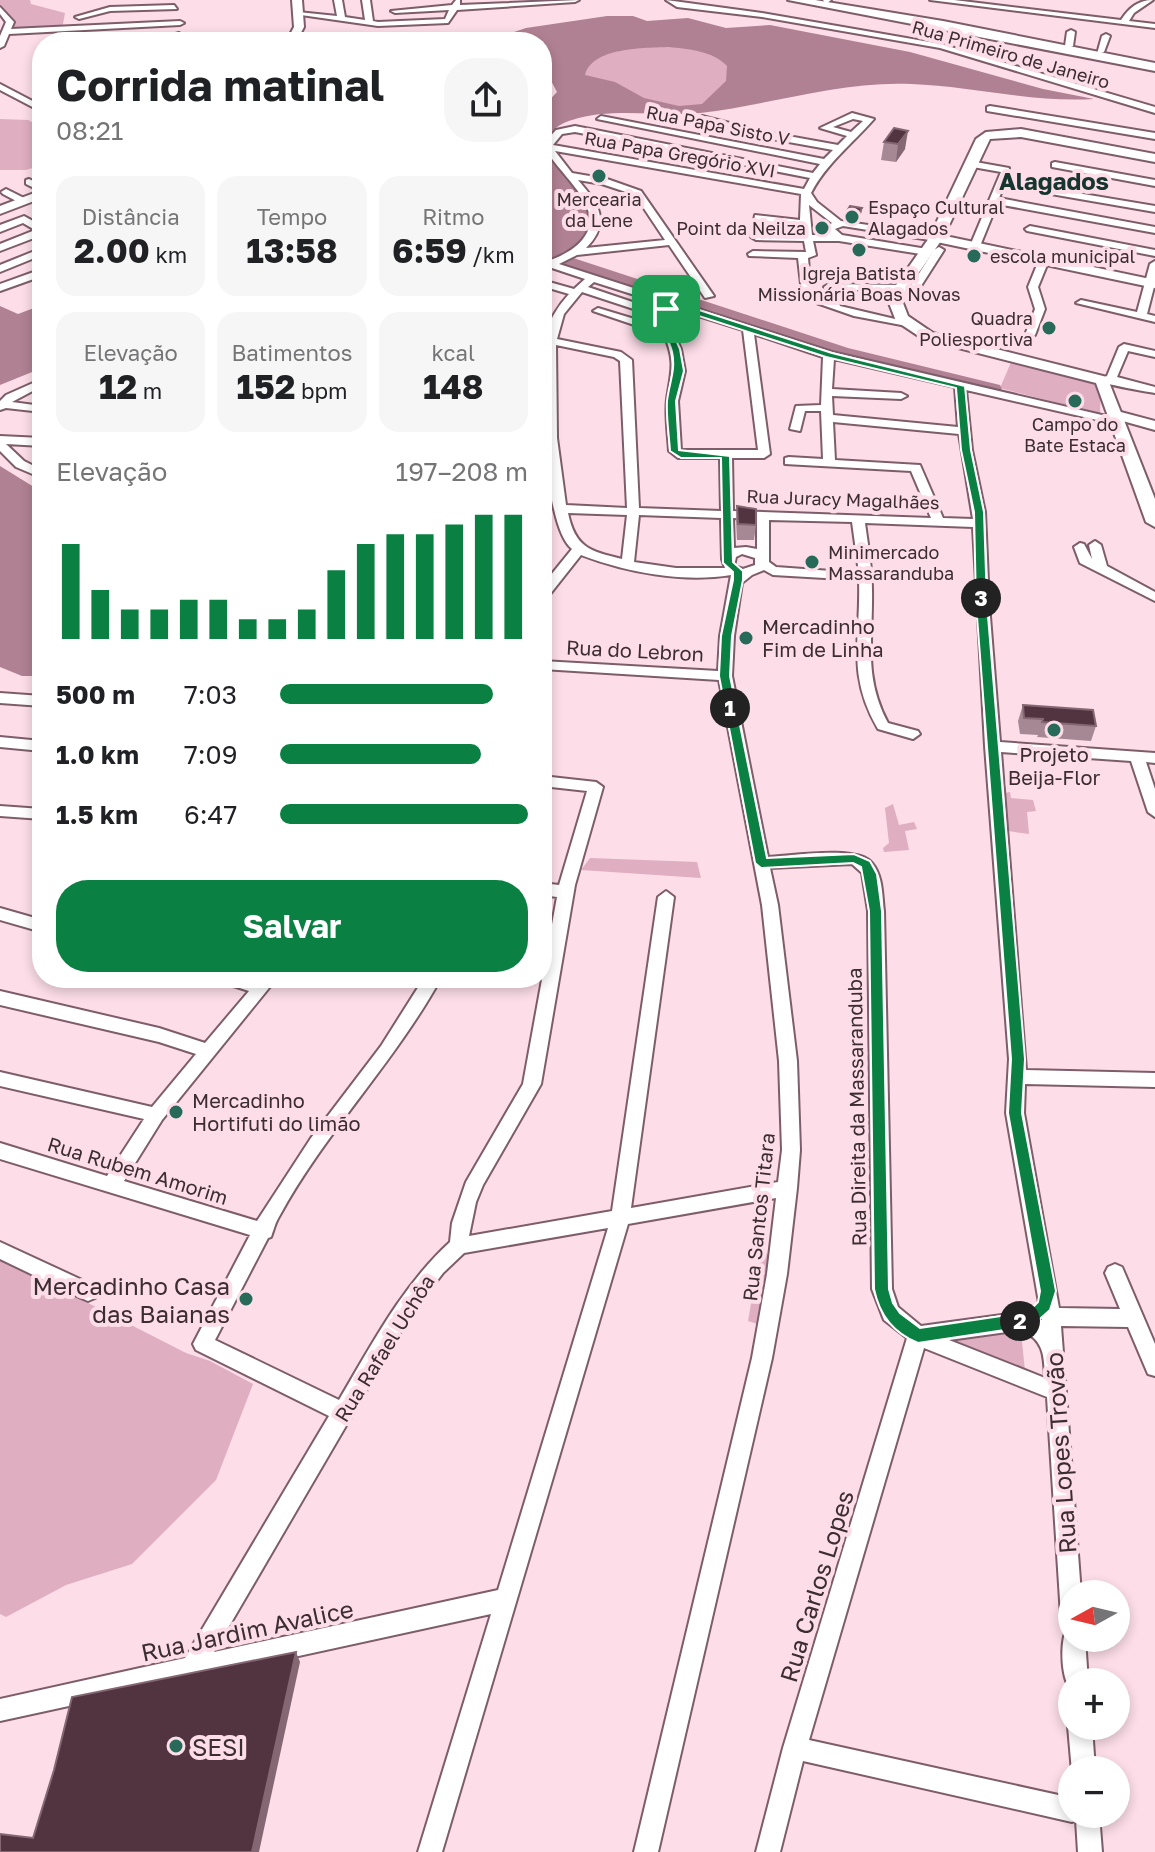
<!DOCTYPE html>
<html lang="pt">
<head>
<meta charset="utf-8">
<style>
	:root { --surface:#fff; --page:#f6f6f6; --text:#202124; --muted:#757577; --accent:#0b8043 }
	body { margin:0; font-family:"Golos Text",sans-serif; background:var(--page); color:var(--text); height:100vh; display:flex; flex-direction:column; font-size:30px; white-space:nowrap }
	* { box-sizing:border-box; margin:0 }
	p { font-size:26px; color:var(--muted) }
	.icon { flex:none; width:44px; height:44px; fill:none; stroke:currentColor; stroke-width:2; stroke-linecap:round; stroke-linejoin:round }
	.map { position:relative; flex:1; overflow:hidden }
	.panel { position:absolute; left:32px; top:32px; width:520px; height:956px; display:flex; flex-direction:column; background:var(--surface); border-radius:32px; box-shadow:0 4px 12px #0003 }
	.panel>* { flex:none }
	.needle { width:52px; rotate:262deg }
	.tools { position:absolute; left:1058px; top:1580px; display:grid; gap:16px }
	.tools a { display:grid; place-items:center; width:72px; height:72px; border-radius:50%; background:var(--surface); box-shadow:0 4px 12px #0003; font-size:40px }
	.pin { position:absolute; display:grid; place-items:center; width:68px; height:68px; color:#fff; margin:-34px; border-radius:16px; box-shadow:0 4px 12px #0006 }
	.km { position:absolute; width:40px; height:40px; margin:-20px; border-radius:50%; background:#222; color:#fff; font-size:22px; line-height:40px; text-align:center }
	.round { display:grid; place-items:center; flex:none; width:84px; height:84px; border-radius:32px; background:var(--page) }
	.headline { display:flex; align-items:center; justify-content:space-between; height:136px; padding:0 24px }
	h1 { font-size:44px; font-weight:700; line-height:60px }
	.metrics { display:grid; grid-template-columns:repeat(3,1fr); gap:12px; height:136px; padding:8px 24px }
	.metrics div { display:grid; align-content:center; border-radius:20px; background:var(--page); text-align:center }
	.metrics b { font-size:34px; font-weight:700 }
	.metrics small { font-size:22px; font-weight:400 }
	.metrics p { font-size:22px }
	.chart { height:224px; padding:16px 24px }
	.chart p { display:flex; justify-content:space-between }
	.chart svg { width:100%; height:144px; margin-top:8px; stroke:var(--accent); stroke-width:6 }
	.cta { display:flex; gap:16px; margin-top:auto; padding:16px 24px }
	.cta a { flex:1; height:92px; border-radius:32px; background:var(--accent); color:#fff; font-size:32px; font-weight:700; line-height:92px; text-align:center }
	ul { padding:0 24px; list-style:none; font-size:26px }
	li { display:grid; grid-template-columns:128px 96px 1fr; align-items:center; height:60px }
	li i { height:20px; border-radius:10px; background:var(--accent) }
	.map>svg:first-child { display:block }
	.green { fill:#dfaec0 }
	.water { fill:#b08192; fill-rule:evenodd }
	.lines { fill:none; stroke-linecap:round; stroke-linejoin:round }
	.river { fill:#b08192; fill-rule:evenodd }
	.minor-casing { stroke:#7d5d69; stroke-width:4 }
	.tertiary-casing { stroke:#7d5d69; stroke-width:4 }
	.secondary-casing { stroke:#7d5d69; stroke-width:4 }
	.primary-casing { stroke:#7d5d69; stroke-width:4 }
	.minor { fill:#fff; fill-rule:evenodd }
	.tertiary { fill:#fff; fill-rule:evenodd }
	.secondary { fill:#fff; fill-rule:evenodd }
	.primary { fill:#fff; fill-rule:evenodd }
	.wall { fill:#a68894 }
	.shaded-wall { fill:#846772 }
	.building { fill:#51343f; stroke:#846772; stroke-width:2 }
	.route { fill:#0b8043; stroke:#fff; stroke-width:2; fill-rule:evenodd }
	.poi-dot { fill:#276a5a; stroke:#fcdde8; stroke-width:3 }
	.labels { text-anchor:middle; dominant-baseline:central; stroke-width:8; stroke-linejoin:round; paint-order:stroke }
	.far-street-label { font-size:18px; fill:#3c2d32; stroke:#fcdde8 }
	.far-poi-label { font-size:18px; fill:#3c2d32; stroke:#fcdde8 }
	.poi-label { font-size:20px; fill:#3c2d32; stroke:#fcdde8; text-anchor:start }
	.street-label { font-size:20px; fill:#3c2d32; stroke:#fcdde8 }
	.far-district-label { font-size:24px; font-weight:bold; fill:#16352e; stroke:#fcdde8 }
	.near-poi-label { font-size:24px; fill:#3c2d32; stroke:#fcdde8; text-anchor:end }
	.near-street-label { font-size:24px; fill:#3c2d32; stroke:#fcdde8 }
</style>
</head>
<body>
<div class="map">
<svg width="1155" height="1852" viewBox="0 0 1155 1852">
	<rect width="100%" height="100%" fill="#fcdde8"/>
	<g class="green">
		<path d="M0,0H30L31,4L65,13L62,29L7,32L11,21L0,9Z"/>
		<path d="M650,41L733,51L746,103L634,113L563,68Z"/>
		<path d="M0,119L28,120L42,127V165L26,170H0Z"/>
		<path d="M1012,360L1097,380L1101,385L1100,414L1000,388Z"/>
		<path d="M1010,792L1011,798L1033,800L1036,811L1027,812L1029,834L1008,831L999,794Z"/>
		<path d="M893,804L899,825L914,822L917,829L905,831L909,850L884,852L883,848L889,843L885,808Z"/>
		<path d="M590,858L697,862L701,878L581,870Z"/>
		<path d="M760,1252L786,1259L772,1329L748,1321Z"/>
		<path d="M0,1258L186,1353L210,1361L253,1384L216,1480L132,1564L66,1585L6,1617L0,1614Z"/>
		<path d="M1021,1332L1025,1371L951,1340Z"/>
	</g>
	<g class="water">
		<path d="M607,16H633L647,21L688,18L726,28L770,25L910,52L1043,89L1094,99C1034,103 971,86 911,84C838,81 771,105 700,113C658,117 612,107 572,120C558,124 546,133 545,149L586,202L592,225C582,245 565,257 542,257V108L557,92L542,64V42H505L499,37L526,28ZM669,47C689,49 713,51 727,66L726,81L702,104L679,106L644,98L615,82L585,75C592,47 645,48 669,47Z"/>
		<path d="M42,305V368L0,385V306L18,314Z"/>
		<path d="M0,466L42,492V676H22L0,667Z"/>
	</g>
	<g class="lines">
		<path class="river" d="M555,252L848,348L1000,385L1002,389L994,394L836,354L550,260V254Z"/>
		<g class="minor-casing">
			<g id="minor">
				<path d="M334,0H342L345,17L365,20L362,0H370L373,21L378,22L445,19L449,10L395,13L391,11L452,5L456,0H460V5L579,0L575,2L457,10L448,23L378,26L294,14L298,12L337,16Z"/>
				<path d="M666,0L762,13L941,44L1155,107V113L940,48L762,17L677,7Z"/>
				<path d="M823,0H831L826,4Z"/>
				<path d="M930,0H954L1121,20C1129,8 1138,0 1153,0L1134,13L1129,21L1155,24V28Z"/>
				<path d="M174,5L177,9L110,11L79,19L75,17L110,7Z"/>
				<path d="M0,7L14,22L11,29L180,21L184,23L180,25L9,34L4,46L0,48V36L6,22L0,14Z"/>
				<path d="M1071,30L1075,32L1073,46L1069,48L1065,46L1067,32Z"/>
				<path d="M179,33L182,37L162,42H148Z"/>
				<path d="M1106,34L1110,36L1104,52L1097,54L1102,36Z"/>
				<path d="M127,38L130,42L97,41Z"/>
				<path d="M226,40H278L282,42H222Z"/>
				<path d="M348,40H411L415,42H344Z"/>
				<path d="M0,84L42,106V112L0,90Z"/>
				<path d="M990,106L1155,133V139L987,111V107Z"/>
				<path d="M852,113L874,119C851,145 826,164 811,193L817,202L841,221L936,235L941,238L936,241L843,226L835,229L842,235L927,249L932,252L927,255L839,241H813L816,255L808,258C810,279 807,294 829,302L824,287L829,284L903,285L904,287L899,290H835L840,306L912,323V327L854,316L808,300L801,284L798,258L749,256L748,254L753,251L806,252L804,241L756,240L751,237L755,215L800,220L801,194L555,151L572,173L607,179L641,191L714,296L705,298L669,245L577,255L559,264L832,352L1119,419L1125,422L1119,425L966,390L972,450L985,512L989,604L1000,742L1155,753V763L1146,762L1155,789V817L1148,812L1131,761L1001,752L1026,1070L1155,1073V1087L1025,1084L1024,1113L1059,1308L1120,1309L1105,1273L1108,1267L1115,1264L1122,1267L1155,1344V1376L1148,1374L1128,1327L1061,1326L1081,1594H1072V1627L1064,1624L1061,1616L1047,1397L924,1348L809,1740L1072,1798V1814H1099L1102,1852H1078L1076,1820L1072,1822L803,1761L780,1852H756L783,1748L907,1338L884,1320L872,1289L868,911L862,873L852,864L770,868L778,905L797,1061L800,1150L797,1188L787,1274L772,1358L658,1852H634L752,1358L767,1274L776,1198L628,1224L442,1852H418L491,1614L0,1721V1699L185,1658L329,1416L196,1350L193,1344L250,1235L0,1159V1143L107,1176L144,1119L0,1086V1072L152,1107L196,1054L159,1042L0,1005V991L159,1028L205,1043L249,991L224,983L222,978L257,980L259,978H277L162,1120L124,1181L257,1221L311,1138L381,1046L424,978H441C395,1062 326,1131 280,1215C275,1223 274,1229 271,1237L268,1238L215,1340L339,1400C372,1344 402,1286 450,1242L452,1223L466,1182L523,1084L557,897L542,895V883L559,885L587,791L542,786V776L596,782L603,787L575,885L541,1084L483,1185L476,1202L469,1236L612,1211L658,897L666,891L674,897L631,1208L778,1182L782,1150L779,1061L762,905L719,680L542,669V661L718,671L720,636L731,575C683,583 625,572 581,555L547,598L542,599V586L572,549C542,526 539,369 547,331C551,317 559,305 569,294L542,286V280L574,289L585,279L549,267H542V263C558,258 576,250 585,236C606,205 554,171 543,144L556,130L575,126L813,173L820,164L597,119L601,116L824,159L833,150L761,137L698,119L702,116L761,131L838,145L847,136L820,128ZM853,119L863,121L851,132L833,127ZM575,132L810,178L804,189L553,145L562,134ZM578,180L602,184L635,195L665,240L586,248C612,222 598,203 578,180ZM809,205L832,223L825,227L827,235H812ZM763,221L801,226L802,235L761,234ZM594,282L663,304L662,312L588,287ZM582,292L661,318V327L598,308L593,311L664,335C676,362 671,372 667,399C665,415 668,434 669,451L678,458H720L721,511L639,508L632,360L621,352L557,339L564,314ZM673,308L743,330L758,450H681L678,401L685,371L681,349L671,327ZM754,334L823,357L821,405L796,406L790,429L800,431L805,411H821L823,459L789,457L785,458V464L911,471L931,518L733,511L732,458H764L770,454ZM556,345L614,357L620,361L627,508L566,505L557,438ZM834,359L955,387L958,427L833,415L832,396L901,399L907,396L901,393L832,389ZM833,422L959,434L973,519L943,518L920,465L835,460ZM568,513L627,515L622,559C589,551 575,547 568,513ZM639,515L721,518L722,559L725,568H676L634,562ZM733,518L757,519V549L746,547L734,548ZM769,520L852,522L859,573L776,567L769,562ZM865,523L973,527L985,746L1009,1059L1006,1113L1042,1320L1023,1312L921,1326L898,1307L892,1289L884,911C882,895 883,876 872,863C858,845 791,856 768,857L732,676L734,636L742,583L752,575L764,570L773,575L859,580C861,639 846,674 878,729L913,739L920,734L918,731L888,723C863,676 873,640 872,590C872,568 868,545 865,523ZM742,554L755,558V565L743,569L734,566L736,557ZM608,1228L498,1590L214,1652L410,1316L443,1273L464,1253ZM1022,1330C1044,1341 1044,1355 1045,1378L949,1340Z"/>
				<path d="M970,161L1009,168L1006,181L1155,206V212L1004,186L999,198L1155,227V233L997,204L980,246L971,248L970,246L1001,172L967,166V162Z"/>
				<path d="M1055,162L1155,180V186L1052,167V163Z"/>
				<path d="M29,179L42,185V192L26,184V180Z"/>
				<path d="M6,189L26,199L28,201L20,203L3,194L1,192Z"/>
				<path d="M24,216L42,226V235L0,251V244L35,230L23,223L0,232V225Z"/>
				<path d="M1030,226L1155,250V256L1027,231L1025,229Z"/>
				<path d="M939,247L944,250L921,286L912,288L911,286L934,250Z"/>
				<path d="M42,248V255L0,272V265Z"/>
				<path d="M1044,257L1049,260L1038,287L1045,309L1035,335L1030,338L1025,335L1035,309L1028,287L1039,260Z"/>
				<path d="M1155,261V283L1147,314L1155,316V322L1076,303L1081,300L1137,312L1150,264Z"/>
				<path d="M42,269V276L0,291V284Z"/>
				<path d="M1124,344L1155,351V357L1128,351L1117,377L1155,387V393C1143,391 1103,384 1097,380L1107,376L1119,347Z"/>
				<path d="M42,379V386L12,402L42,406V412L6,408L0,410V401L6,395Z"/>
				<path d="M0,436L42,438V446L6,444L24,461L42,470V478L16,467L0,451Z"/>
				<path d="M1095,541L1101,545L1107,566L1155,592V601L1080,563L1074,547L1080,543L1084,544L1092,559L1089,545Z"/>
				<path d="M0,693L42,696V706L0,703Z"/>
				<path d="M0,737L42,741V751L0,747Z"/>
				<path d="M0,806L42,809V819L0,816Z"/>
				<path d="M0,908L42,920V932L0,920Z"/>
				<path d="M0,1242L95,1286L98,1292L95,1298L88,1301L81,1298L0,1259Z"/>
				<path d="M1072,1628V1638H1085L1088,1682H1072V1691C1061,1680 1060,1645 1066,1630Z"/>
				<path d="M1072,1718V1726H1092L1095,1770L1072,1772L1068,1726Z"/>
			</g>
		</g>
		<g class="tertiary-casing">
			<g id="tertiary">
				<path d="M292,0H302L304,27L296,42H286L294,27Z"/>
				<path d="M42,190V198L0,214V206Z"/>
				<path d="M936,234L1155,280V288L932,241V235Z"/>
				<path d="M1117,411L1155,421V430L1112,418L1110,415Z"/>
			</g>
		</g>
		<g class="secondary-casing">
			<path id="secondary" d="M1021,129L1155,154V162L1021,137L990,139L943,238L901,298L908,316L933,333L1107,377L1155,499V527L1146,522L1096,383L923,339L896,321L887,298L929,238L976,139L986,132Z"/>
		</g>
		<g class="primary-casing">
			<path id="primary" d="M788,0H815L943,21L1155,63V71Z"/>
		</g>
		<use href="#minor" class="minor"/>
		<use href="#tertiary" class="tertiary"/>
		<use href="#secondary" class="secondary"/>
		<use href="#primary" class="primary"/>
	</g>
	<g class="wall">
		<path d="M894,128L905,149L896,162L881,160L884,142Z"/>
		<path d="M862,208V212L857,220L845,219V214Z"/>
		<path d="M737,506L756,525L754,540H737L736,521Z"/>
		<path d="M1023,705L1096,726L1091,741L1037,737L1038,735L1020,734L1018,721Z"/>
	</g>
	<g class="shaded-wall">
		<path d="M908,131L905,149L896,162L898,144Z"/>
		<path d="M296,1652L300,1662L259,1852H252Z"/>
	</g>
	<g class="building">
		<path d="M894,128L908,131L898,144L884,142Z"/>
		<path d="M850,206L862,208L857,216L845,214Z"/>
		<path d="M737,506L756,509V525L738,524Z"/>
		<path d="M1023,705L1093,710L1096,726L1042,722L1043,719L1024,718Z"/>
		<path d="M296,1652L252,1852H0V1834L33,1838L54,1770L72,1697Z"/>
	</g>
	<path class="route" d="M668,300L832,353L965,386L971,450L984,512L987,604L1025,1059L1022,1113L1056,1291L1050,1310L1032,1326L918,1343C893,1333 879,1314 874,1289L869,911L861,867L853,863L761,868L755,863L719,676L721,636L733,580V572L723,563L721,458H681L670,451C669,435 666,417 667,401C669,383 676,370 672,352C668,335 651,314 668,300ZM671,307L826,357L956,388L961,450L974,512L976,604L1011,1059L1008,1113L1040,1291L1038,1302L1028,1312L920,1328L900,1313L893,1303L889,1289L882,911L877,874L870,861L854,854L767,858L730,676L732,636L743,580V571L733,562L730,456L679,450L676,401L684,371L680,349L670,327Z"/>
	<g class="poi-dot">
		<circle cx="599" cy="176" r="8"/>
		<circle cx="852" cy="217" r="8"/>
		<circle cx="822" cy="228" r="8"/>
		<circle cx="859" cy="250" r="8"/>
		<circle cx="974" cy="256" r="8"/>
		<circle cx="1049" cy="328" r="8"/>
		<circle cx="1075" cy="401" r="8"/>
		<circle cx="812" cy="562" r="8"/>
		<circle cx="746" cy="638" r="8"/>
		<circle cx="1054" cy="730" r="8"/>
		<circle cx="176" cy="1112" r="8"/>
		<circle cx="246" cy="1299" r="8"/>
		<circle cx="176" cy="1746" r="8"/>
	</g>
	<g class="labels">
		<g class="far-street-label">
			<text transform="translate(1011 54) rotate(16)">Rua Primeiro de Janeiro</text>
			<text transform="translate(718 125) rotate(11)">Rua Papa Sisto V</text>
			<text transform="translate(680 154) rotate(10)">Rua Papa Gregório XVI</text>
			<text transform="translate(843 499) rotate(2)">Rua Juracy Magalhães</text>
		</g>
		<g class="far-poi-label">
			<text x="599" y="199">Mercearia<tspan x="599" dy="21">da Lene</tspan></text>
			<text x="868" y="207" text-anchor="start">Espaço Cultural<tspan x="868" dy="21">Alagados</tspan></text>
			<text x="806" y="228" text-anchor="end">Point da Neilza</text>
			<text x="990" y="256" text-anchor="start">escola municipal</text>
			<text x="859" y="273">Igreja Batista<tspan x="859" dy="21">Missionária Boas Novas</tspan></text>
			<text x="1033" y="318" text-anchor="end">Quadra<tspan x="1033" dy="21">Poliesportiva</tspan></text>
			<text x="1075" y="424">Campo do<tspan x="1075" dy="21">Bate Estaca</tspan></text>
			<text x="828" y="552" text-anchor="start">Minimercado<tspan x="828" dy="21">Massaranduba</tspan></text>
		</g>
		<g class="poi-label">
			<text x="762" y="626">Mercadinho<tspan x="762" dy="23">Fim de Linha</tspan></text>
			<text x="1054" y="754" text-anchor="middle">Projeto<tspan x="1054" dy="23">Beija-Flor</tspan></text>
			<text x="192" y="1100">Mercadinho<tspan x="192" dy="23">Hortifuti do limão</tspan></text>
		</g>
		<g class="street-label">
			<text transform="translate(635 650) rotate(3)">Rua do Lebron</text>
			<text transform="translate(856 1107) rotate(-91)">Rua Direita da Massaranduba</text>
			<text transform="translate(138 1170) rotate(17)">Rua Rubem Amorim</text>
			<text transform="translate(758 1217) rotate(-84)">Rua Santos Titara</text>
			<text transform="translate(384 1348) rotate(-58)">Rua Rafael Uchôa</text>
		</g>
		<g class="far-district-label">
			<text x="1054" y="180">Alagados</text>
		</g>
		<g class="near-poi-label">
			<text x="230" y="1285">Mercadinho Casa<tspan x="230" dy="28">das Baianas</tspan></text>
			<text x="192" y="1746" text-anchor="start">SESI</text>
		</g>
		<g class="near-street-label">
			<text transform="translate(1060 1453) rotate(-94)">Rua Lopes Trovão</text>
			<text transform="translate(816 1586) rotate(-73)">Rua Carlos Lopes</text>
			<text transform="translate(247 1630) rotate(-12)">Rua Jardim Avalice</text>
		</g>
	</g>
</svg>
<div class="tools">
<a><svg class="needle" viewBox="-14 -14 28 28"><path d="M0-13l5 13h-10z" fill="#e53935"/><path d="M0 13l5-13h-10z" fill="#757577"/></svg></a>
<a>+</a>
<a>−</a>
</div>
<div class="pin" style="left:666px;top:309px;background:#1e9e55"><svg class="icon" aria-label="arrive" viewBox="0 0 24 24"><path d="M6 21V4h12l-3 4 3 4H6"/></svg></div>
<b class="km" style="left:730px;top:708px">1</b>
<b class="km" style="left:1020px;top:1321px">2</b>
<b class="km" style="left:981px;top:598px">3</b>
<section class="panel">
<div class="headline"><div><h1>Corrida matinal</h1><p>08:21</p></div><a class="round"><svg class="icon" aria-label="share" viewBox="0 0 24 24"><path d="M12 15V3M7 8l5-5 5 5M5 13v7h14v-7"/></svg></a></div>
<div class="metrics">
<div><p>Distância</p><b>2.00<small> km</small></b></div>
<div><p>Tempo</p><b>13:58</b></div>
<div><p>Ritmo</p><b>6:59<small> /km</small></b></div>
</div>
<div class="metrics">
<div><p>Elevação</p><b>12<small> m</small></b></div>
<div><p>Batimentos</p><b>152<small> bpm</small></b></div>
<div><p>kcal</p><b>148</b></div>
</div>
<div class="chart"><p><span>Elevação</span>197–208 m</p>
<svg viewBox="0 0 160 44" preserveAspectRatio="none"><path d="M5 44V15M15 44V29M25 44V35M35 44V35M45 44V32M55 44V32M65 44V38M75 44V38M85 44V35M95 44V23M105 44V15M115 44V12M125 44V12M135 44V9M145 44V6M155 44V6"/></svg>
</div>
<ul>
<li><b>500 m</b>7:03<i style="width:86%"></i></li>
<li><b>1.0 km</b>7:09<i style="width:81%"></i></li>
<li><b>1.5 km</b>6:47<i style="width:100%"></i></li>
</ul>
<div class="cta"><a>Salvar</a></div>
</section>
</div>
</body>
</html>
